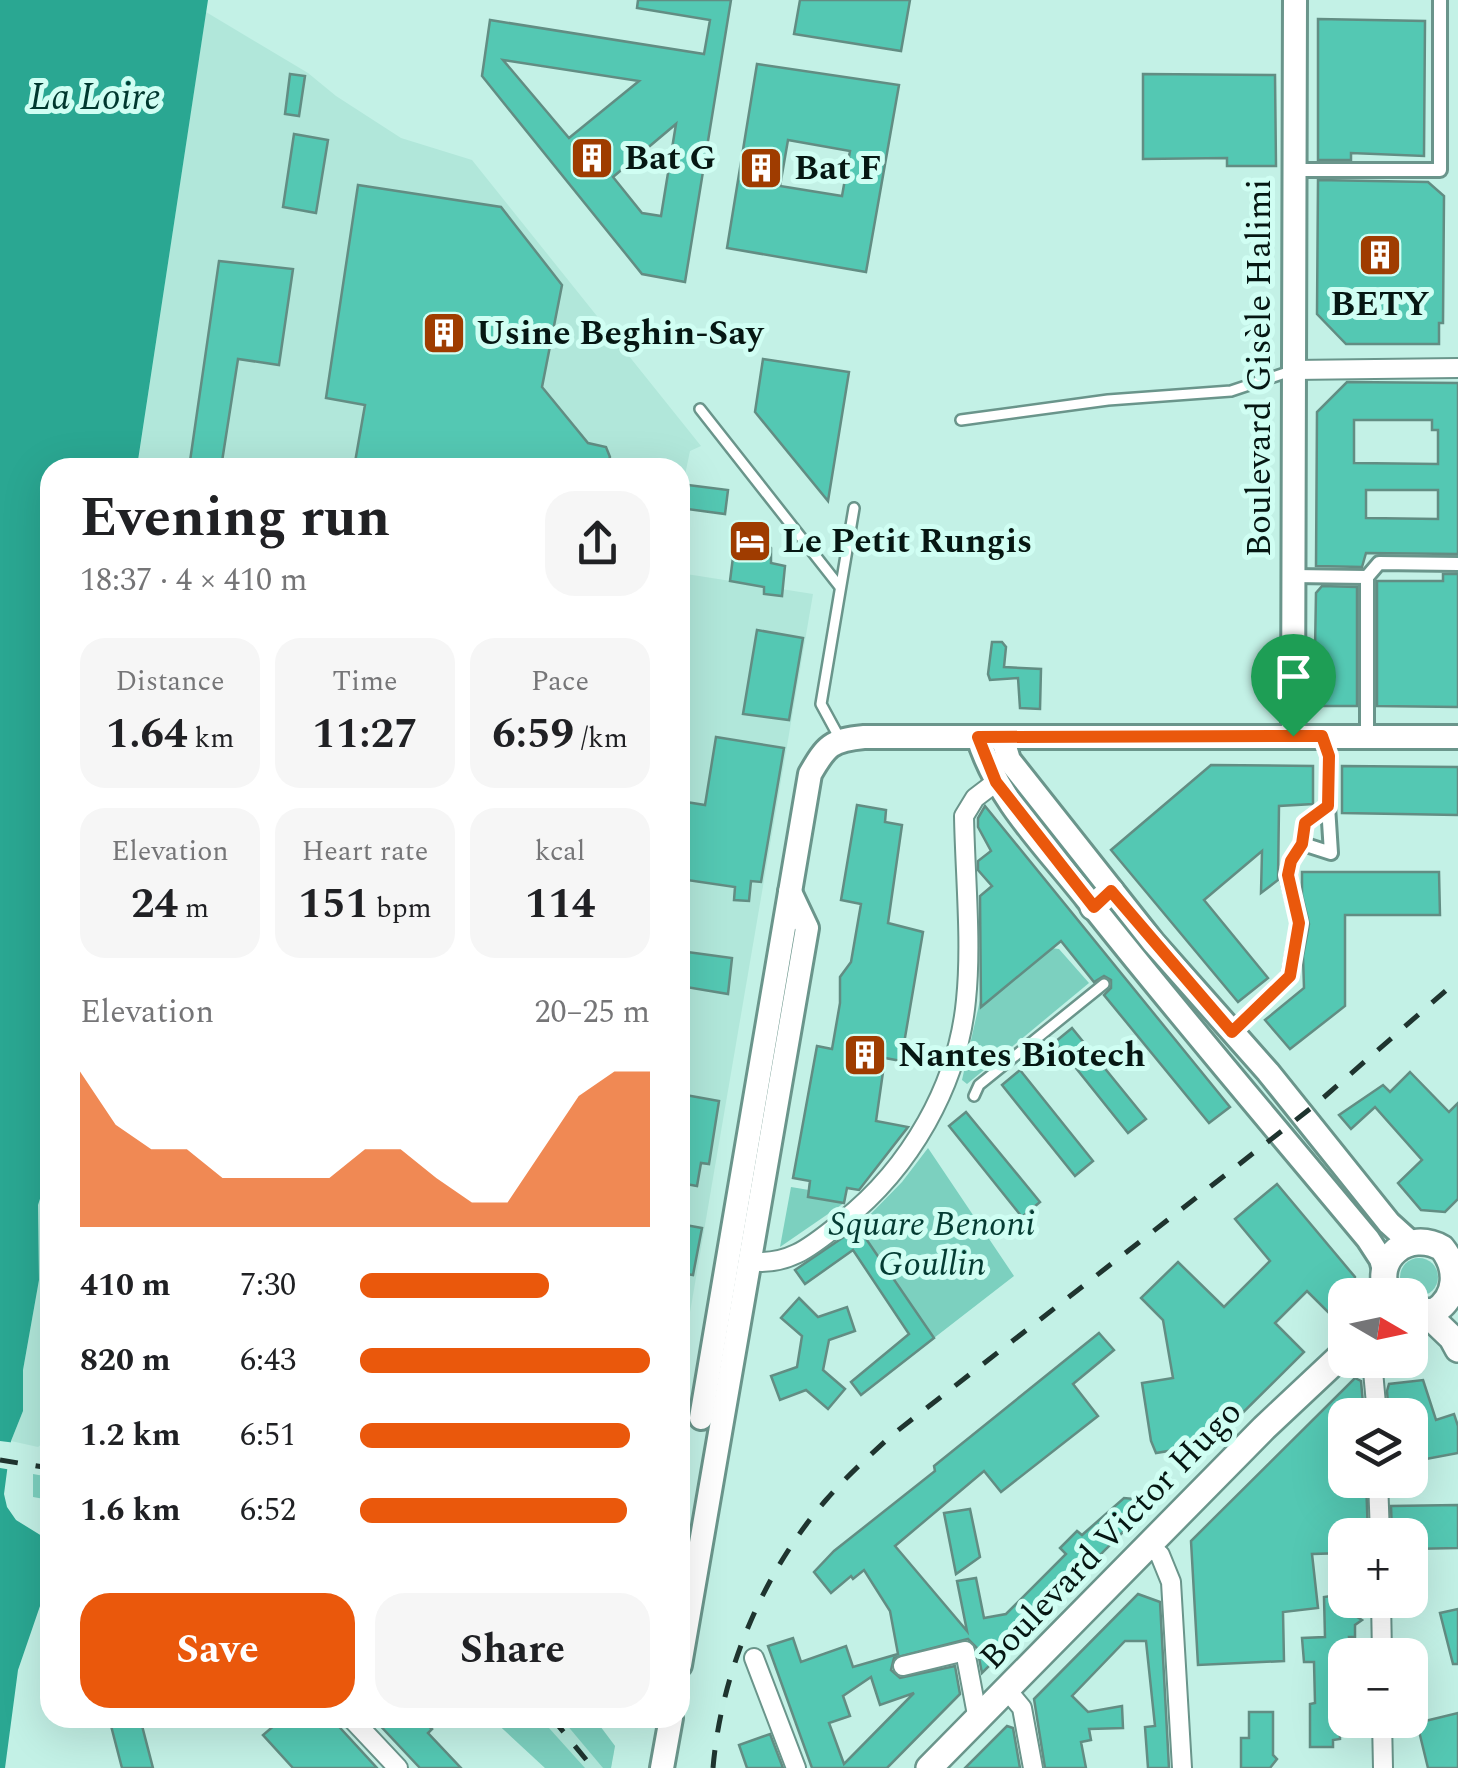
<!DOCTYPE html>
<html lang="en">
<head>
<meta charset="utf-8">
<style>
	:root { --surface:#fff; --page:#f6f6f6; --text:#202124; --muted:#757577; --accent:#ea580c }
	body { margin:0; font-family:Spectral,serif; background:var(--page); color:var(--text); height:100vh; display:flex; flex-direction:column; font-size:38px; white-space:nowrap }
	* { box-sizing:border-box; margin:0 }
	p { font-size:32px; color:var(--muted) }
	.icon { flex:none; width:55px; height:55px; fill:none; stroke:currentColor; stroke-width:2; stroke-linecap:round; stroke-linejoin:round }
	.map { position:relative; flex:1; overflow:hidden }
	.details { position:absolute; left:40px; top:458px; width:650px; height:1270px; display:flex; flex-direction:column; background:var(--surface); border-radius:30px; box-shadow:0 10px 40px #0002 }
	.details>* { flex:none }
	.needle { width:65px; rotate:99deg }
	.tools { position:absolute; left:1328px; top:1278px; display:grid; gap:20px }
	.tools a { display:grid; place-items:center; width:100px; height:100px; border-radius:20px; background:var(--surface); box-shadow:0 10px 40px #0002; font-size:50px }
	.pin { position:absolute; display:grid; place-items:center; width:85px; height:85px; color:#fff; margin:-102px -42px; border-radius:50% 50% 50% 0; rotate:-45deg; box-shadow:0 0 10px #0007 }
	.pin .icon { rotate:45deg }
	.round { display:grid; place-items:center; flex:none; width:105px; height:105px; border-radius:30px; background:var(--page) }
	.head { display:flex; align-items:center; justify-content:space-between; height:170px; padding:0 40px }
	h1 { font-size:55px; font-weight:700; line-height:75px }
	.stats { display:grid; grid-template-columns:repeat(3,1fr); gap:15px; height:170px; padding:10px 40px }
	.stats div { display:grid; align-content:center; border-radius:25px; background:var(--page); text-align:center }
	.stats b { font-size:42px; font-weight:700 }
	.stats small { font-size:28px; font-weight:400 }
	.stats p { font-size:28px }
	.chart { height:280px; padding:20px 40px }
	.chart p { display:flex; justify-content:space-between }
	.chart svg { width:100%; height:180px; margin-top:10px; fill:var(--accent); opacity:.7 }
	.action { display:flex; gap:20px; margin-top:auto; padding:20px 40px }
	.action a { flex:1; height:115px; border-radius:30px; background:var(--accent); color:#fff; font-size:40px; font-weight:700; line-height:115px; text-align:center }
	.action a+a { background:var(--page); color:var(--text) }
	ul { padding:0 40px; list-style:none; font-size:32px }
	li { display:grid; grid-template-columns:160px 120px 1fr; align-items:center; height:75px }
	li i { height:25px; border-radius:12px; background:var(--accent) }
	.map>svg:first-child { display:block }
	.built { fill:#b1e7da }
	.green { fill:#7cd0bf }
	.water { fill:#2aa792 }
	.pier { fill:#c3f1e6 }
	.building { fill:#54c8b3; stroke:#628d83; stroke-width:2.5; fill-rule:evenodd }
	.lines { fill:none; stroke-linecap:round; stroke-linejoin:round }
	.service-casing { stroke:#6a958b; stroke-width:14 }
	.pedestrian-casing { stroke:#6a958b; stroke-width:18 }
	.minor-casing { stroke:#6a958b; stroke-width:22 }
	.tertiary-casing { stroke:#6a958b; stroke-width:28 }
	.secondary-casing { stroke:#6a958b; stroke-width:30 }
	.service { stroke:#fff; stroke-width:9 }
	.pedestrian { stroke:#fff; stroke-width:12 }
	.minor { stroke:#fff; stroke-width:18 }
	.tertiary { stroke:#fff; stroke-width:22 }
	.secondary { stroke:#fff; stroke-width:25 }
	.rail { stroke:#1f342f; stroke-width:5; stroke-dasharray:18 18; stroke-linecap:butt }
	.route-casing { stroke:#fff; stroke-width:20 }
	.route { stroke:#ea580c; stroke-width:12 }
	.labels { text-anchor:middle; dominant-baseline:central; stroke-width:10; stroke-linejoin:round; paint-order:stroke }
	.poi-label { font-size:35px; font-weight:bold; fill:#061713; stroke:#d0fef3; text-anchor:start }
	.street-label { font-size:35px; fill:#061713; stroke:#d0fef3 }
	.park-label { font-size:35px; font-style:italic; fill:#043c33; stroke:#d0fef3 }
	.water-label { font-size:38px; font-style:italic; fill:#00382f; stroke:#d0fef3 }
</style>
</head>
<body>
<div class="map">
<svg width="1458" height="1768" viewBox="0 0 1458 1768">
	<rect width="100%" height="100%" fill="#c3f1e6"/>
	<g class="built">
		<path d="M206,12L308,73L336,96L401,138L472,160L701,446L690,451L680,499V468H137Z"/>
		<path d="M680,573L813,594L680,1371Z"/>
		<path d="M50,1168V1437L38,1447L11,1441L23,1411V1370L39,1280L38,1205Z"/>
		<path d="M491,1718H594L615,1746L611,1768H545Z"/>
	</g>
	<g class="green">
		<path d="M1051,948L1059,949L1089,983L967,1084L962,1080L981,996Z"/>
		<path d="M928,1148L1014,1276L934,1338L858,1227L902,1182Z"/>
		<path d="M791,1187L809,1190L808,1197L844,1203L780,1247Z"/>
		<circle cx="1419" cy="1277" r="19"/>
		<path d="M33,1474L50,1477V1500L33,1497Z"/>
		<path d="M491,1718H540L585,1768H545Z"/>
		<path d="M561,1718H594L615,1746L611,1768H603Z"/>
	</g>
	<path class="water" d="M0,0H208L137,467L50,468V1168L38,1205L39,1280L23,1370V1411L11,1441L4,1494L7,1507L16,1520L50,1541V1577L18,1670L5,1768H0Z"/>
	<path class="pier" d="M0,1441L16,1443L12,1470L0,1468Z"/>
	<g class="building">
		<path d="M638,0H731L685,282L642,274L482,76L490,20L704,54L710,20L637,8ZM503,60L639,81L569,138ZM676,124L661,216L642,213L613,177Z"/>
		<path d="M800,0H910L901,51L794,34Z"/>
		<path d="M1318,19L1425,21L1424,156L1351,153V160H1318Z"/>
		<path d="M757,64L899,85L866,272L727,248ZM788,140L850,151L842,196L780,186Z"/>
		<path d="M290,74L305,76L299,116L285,114Z"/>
		<path d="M1143,74L1275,75L1276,166H1227V158L1143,159Z"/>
		<path d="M294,134L328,140L316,213L283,207Z"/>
		<path d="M1318,180L1428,182L1444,196L1443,323H1439V344H1346L1317,314Z"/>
		<path d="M358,185L501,207L562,285L542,387L588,443L606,447L610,457L606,468H354L365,405L326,398Z"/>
		<path d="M219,261L293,269L279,365L238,359L221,468H189Z"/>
		<path d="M763,359L849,372L828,501L755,412Z"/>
		<path d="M1347,382L1458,383V554L1366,553L1362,567L1316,566L1317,412ZM1354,420H1432V430H1438V464L1354,463ZM1366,490H1438V519L1366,518Z"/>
		<path d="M680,484L728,490L725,514L687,509L688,500L680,499Z"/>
		<path d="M736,533L758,535L771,548V563L785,566L782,596L764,594V587L730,581Z"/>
		<path d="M1443,574H1458V707L1377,706V581H1443Z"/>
		<path d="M1322,586L1357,587V706H1314L1316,593Z"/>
		<path d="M757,630L803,638L789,720L743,714Z"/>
		<path d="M992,642H1002L1006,647L1004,667L1041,669L1040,709L1020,708L1018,678L990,680L988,674Z"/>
		<path d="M716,737L784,748L761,882L751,881L749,901L734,900L735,887L680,879V801L705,805Z"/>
		<path d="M1211,765L1313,766V804L1279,806L1278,880L1261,893L1262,851L1204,900L1268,978L1238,1002L1111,850Z"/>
		<path d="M1342,766L1458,767V815L1342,813Z"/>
		<path d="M857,805L886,810L885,822L902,825L888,923L923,932L901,1061L885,1058L876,1121L908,1127L859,1190L847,1188L844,1203L808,1197L810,1181L793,1178L817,1046L832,1049L840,1003V977L851,962L861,904L841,900Z"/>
		<path d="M985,806L1230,1107L1209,1123L1104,995L1111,988V980L1104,976L1094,982L1061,941L981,1007L980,896L992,886L978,870V861L991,851L978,827V818Z"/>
		<path d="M1302,872H1439L1440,915H1345V1006L1290,1049L1265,1020L1304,988L1303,956L1309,924L1302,895Z"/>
		<path d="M680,951L732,958L728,994L680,986Z"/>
		<path d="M1072,1028L1146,1119L1128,1133L1055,1042Z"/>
		<path d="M1020,1070L1093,1161L1075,1176L1002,1085Z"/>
		<path d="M1410,1072L1449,1112L1458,1103V1199L1445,1212L1421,1210L1398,1183L1422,1160L1375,1107L1351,1129L1339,1115L1383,1085L1390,1092Z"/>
		<path d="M680,1094L719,1101L709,1164L701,1163L697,1186L680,1183Z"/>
		<path d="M966,1112L1040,1202L1022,1217L949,1126Z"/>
		<path d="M1277,1184L1355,1277L1353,1295H1345V1311L1336,1320L1307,1291L1275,1323L1304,1352L1197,1458L1192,1447L1156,1453L1151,1441L1142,1383L1173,1378L1163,1320L1141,1298L1178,1262L1224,1307L1270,1261L1235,1219Z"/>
		<path d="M680,1224L702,1228L693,1275L680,1273Z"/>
		<path d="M854,1230H860L934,1338L861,1395L851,1382L909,1334L853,1250L805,1284L795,1270Z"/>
		<path d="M799,1298L818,1317L847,1307L855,1331L829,1340L823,1370L845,1389L828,1409L806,1390L780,1400L771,1376L797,1367L802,1336L781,1318Z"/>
		<path d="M1099,1333L1114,1350L1073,1384L1098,1416L1001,1492L984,1471L895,1546L967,1631L957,1581L976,1578L984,1618L1006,1614L1066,1554L1060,1548L1077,1531L1082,1535L1124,1498L1134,1499L1139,1494L1165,1490L982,1673L977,1648L968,1639L894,1658L891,1670L900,1678L955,1666L960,1694L887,1768H812L768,1646L793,1638L801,1662L846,1646L853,1667L898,1654L890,1611L864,1570L853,1579L851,1576L831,1593L814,1572L834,1551L935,1471L934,1466ZM871,1677L880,1705L914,1693L844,1764L829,1723L850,1716L843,1696Z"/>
		<path d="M1355,1378L1361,1381L1364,1415H1345V1480H1366L1368,1535H1345V1553L1312,1554L1318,1608L1283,1612L1284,1661L1198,1665L1191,1541Z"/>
		<path d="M1423,1380L1436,1420L1454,1414L1458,1426V1453L1410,1462V1415H1389L1387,1391L1389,1384Z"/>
		<path d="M1458,1505V1548L1410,1549V1535L1392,1534L1391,1506Z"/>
		<path d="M970,1509L980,1557L956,1574L944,1513Z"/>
		<path d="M1138,1594L1160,1602L1169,1768H1148L1145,1727L1155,1726L1146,1641H1125L1072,1696L1088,1712L1122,1706L1123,1728L1089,1729L1091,1740L1081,1742L1086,1768H1045L1034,1699Z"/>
		<path d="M1345,1594V1600H1355L1354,1615L1362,1620L1355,1625V1637H1349L1350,1646H1345V1698H1339L1340,1739L1333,1740V1747H1310V1704L1315,1703L1314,1662H1304L1302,1638L1325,1637L1324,1597Z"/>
		<path d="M1458,1609V1664H1453L1440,1613Z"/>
		<path d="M1249,1712H1273V1755L1277,1759L1270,1768H1241V1738H1249Z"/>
		<path d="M1458,1713V1768H1428L1417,1723Z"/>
		<path d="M109,1718H140L153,1768H122Z"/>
		<path d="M283,1718H331L377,1768H293L263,1735Z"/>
		<path d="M373,1718H418L432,1729L428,1733L461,1768H420Z"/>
		<path d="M1007,1726L1013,1728L1020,1768H965Z"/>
		<path d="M770,1734L783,1768H747L739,1745Z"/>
	</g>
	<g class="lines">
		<g class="service-casing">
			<g id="service">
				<path d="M700,409L840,587"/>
				<path d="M961,420L1108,400L1231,391L1291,371"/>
				<path d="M840,739L821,704L854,508"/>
				<path d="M974,1096L979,1085L1104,984"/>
			</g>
		</g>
		<g class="pedestrian-casing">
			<g id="pedestrian">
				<path d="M1295,170H1440V0"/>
				<path d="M1293,576L1367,577L1379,563L1458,564"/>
				<path d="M1367,736V577"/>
				<path d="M1303,844L1331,853L1328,806"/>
				<path d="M1232,1033L1289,976L1299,923L1287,875L1291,861L1303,844L1305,823L1328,806L1329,757L1322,736"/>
			</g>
		</g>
		<g class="minor-casing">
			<g id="minor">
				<path d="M1293,370L1458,368"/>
				<path d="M749,1261C789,1267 813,1245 843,1221C910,1168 958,1085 966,1000C972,943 965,874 964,816L975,798L996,782"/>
				<path d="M1372,1360L1377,1415"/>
				<path d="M1378,1480L1380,1535"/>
				<path d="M1150,1546L1160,1555L1171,1582L1182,1768"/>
				<path d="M1381,1600L1382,1655"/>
				<path d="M754,1658L796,1768"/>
				<path d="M903,1666L965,1651L978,1720"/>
				<path d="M1007,1690L1022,1708L1033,1768"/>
				<path d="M351,1718L398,1768"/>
				<path d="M1382,1720L1383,1768"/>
			</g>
		</g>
		<g class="tertiary-casing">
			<g id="tertiary">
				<path d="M1293,736L1295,0"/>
				<path d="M978,737C997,800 1047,848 1087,899C1178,1014 1274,1126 1368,1239L1381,1259L1384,1270"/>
				<path d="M1002,737L1009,760L1153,942L1268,1072L1389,1223L1410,1242"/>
				<path d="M701,1418L810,774C826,746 831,740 864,737H1458"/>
				<path d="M680,1665L807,928L790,892"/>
				<path d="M662,1768L671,1718"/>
			</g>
		</g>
		<g class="secondary-casing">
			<g id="secondary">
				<path d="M1093,907L1111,891"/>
				<path d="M1388,1295C1371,1258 1409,1229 1442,1248C1458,1268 1458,1296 1435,1311L1410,1313"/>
				<path d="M1427,1314L1452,1338L1458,1349"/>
				<path d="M929,1768L1264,1428L1345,1352"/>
			</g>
		</g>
		<use href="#service" class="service"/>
		<use href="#pedestrian" class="pedestrian"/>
		<use href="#minor" class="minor"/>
		<use href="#tertiary" class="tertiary"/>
		<use href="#secondary" class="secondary"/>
		<g class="rail">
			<path d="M0,1460L50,1468"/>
			<path d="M552,1718L593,1768"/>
			<path d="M713,1768C721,1673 763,1572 826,1500C846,1477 869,1456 892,1435L1315,1105L1458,980"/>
		</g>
	</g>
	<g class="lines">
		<g class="route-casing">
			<path id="route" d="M1293,736H1322L1329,756L1328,806L1305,823L1302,844L1291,861L1288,875L1299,923L1290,976L1232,1032L1111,891L1094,907L996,782L978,737Z"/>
		</g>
		<use href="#route" class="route"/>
	</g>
	<defs>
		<g id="building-square" transform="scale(2.25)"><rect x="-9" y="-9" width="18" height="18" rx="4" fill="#9f3c00" stroke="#d0fef3"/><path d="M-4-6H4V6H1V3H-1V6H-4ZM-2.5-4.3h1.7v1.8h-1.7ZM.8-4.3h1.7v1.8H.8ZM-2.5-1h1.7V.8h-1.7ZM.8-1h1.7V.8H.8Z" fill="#fff"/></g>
		<g id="hotel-square" transform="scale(2.25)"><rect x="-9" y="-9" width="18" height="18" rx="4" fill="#9f3c00" stroke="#d0fef3"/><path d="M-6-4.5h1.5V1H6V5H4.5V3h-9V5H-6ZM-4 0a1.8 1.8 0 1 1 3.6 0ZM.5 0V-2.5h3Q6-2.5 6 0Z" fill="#fff"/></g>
	</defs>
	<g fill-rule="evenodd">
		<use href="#building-square" x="592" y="158"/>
		<use href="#building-square" x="761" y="168"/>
		<use href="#building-square" x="1380" y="255"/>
		<use href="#building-square" x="444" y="333"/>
		<use href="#hotel-square" x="750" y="541"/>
		<use href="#building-square" x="865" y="1055"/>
	</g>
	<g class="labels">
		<g class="poi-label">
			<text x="624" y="158">Bat G</text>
			<text x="794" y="168">Bat F</text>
			<text x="1380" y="304" text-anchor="middle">BETY</text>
			<text x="476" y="333">Usine Beghin-Say</text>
			<text x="782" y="541">Le Petit Rungis</text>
			<text x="898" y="1055">Nantes Biotech</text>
		</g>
		<g class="street-label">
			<text transform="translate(1259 368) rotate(-90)">Boulevard Gisèle Halimi</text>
			<text transform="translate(1111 1535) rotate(-46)">Boulevard Victor Hugo</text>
		</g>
		<g class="park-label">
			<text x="932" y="1224">Square Benoni<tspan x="932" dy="40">Goullin</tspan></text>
		</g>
		<g class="water-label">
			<text x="95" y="98">La Loire</text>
		</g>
	</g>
</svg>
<div class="tools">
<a><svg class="needle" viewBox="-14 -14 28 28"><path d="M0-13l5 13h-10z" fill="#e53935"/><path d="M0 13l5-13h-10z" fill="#757577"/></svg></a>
<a><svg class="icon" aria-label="layers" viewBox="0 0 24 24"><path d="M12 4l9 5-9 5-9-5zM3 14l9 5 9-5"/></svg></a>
<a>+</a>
<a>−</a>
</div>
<div class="pin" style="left:1293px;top:736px;background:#1e9e55"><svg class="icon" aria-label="arrive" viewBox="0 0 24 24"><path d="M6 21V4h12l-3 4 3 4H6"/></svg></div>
<section class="details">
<div class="head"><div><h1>Evening run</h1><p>18:37 · 4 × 410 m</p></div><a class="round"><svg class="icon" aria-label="share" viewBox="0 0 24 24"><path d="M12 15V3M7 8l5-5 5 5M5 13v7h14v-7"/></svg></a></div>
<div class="stats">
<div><p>Distance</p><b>1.64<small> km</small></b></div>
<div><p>Time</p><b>11:27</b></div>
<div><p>Pace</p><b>6:59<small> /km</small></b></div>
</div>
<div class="stats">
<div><p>Elevation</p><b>24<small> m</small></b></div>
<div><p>Heart rate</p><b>151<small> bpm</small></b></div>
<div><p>kcal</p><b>114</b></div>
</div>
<div class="chart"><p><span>Elevation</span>20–25 m</p>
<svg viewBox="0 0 160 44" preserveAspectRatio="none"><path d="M0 44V6L10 19L20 25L30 25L40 32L50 32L60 32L70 32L80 25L90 25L100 32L110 38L120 38L130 25L140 12L150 6L160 6V44z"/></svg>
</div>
<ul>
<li><b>410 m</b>7:30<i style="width:65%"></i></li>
<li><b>820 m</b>6:43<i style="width:100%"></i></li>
<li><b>1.2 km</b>6:51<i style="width:93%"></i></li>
<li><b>1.6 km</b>6:52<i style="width:92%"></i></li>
</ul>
<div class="action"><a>Save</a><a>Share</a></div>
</section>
</div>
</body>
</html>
